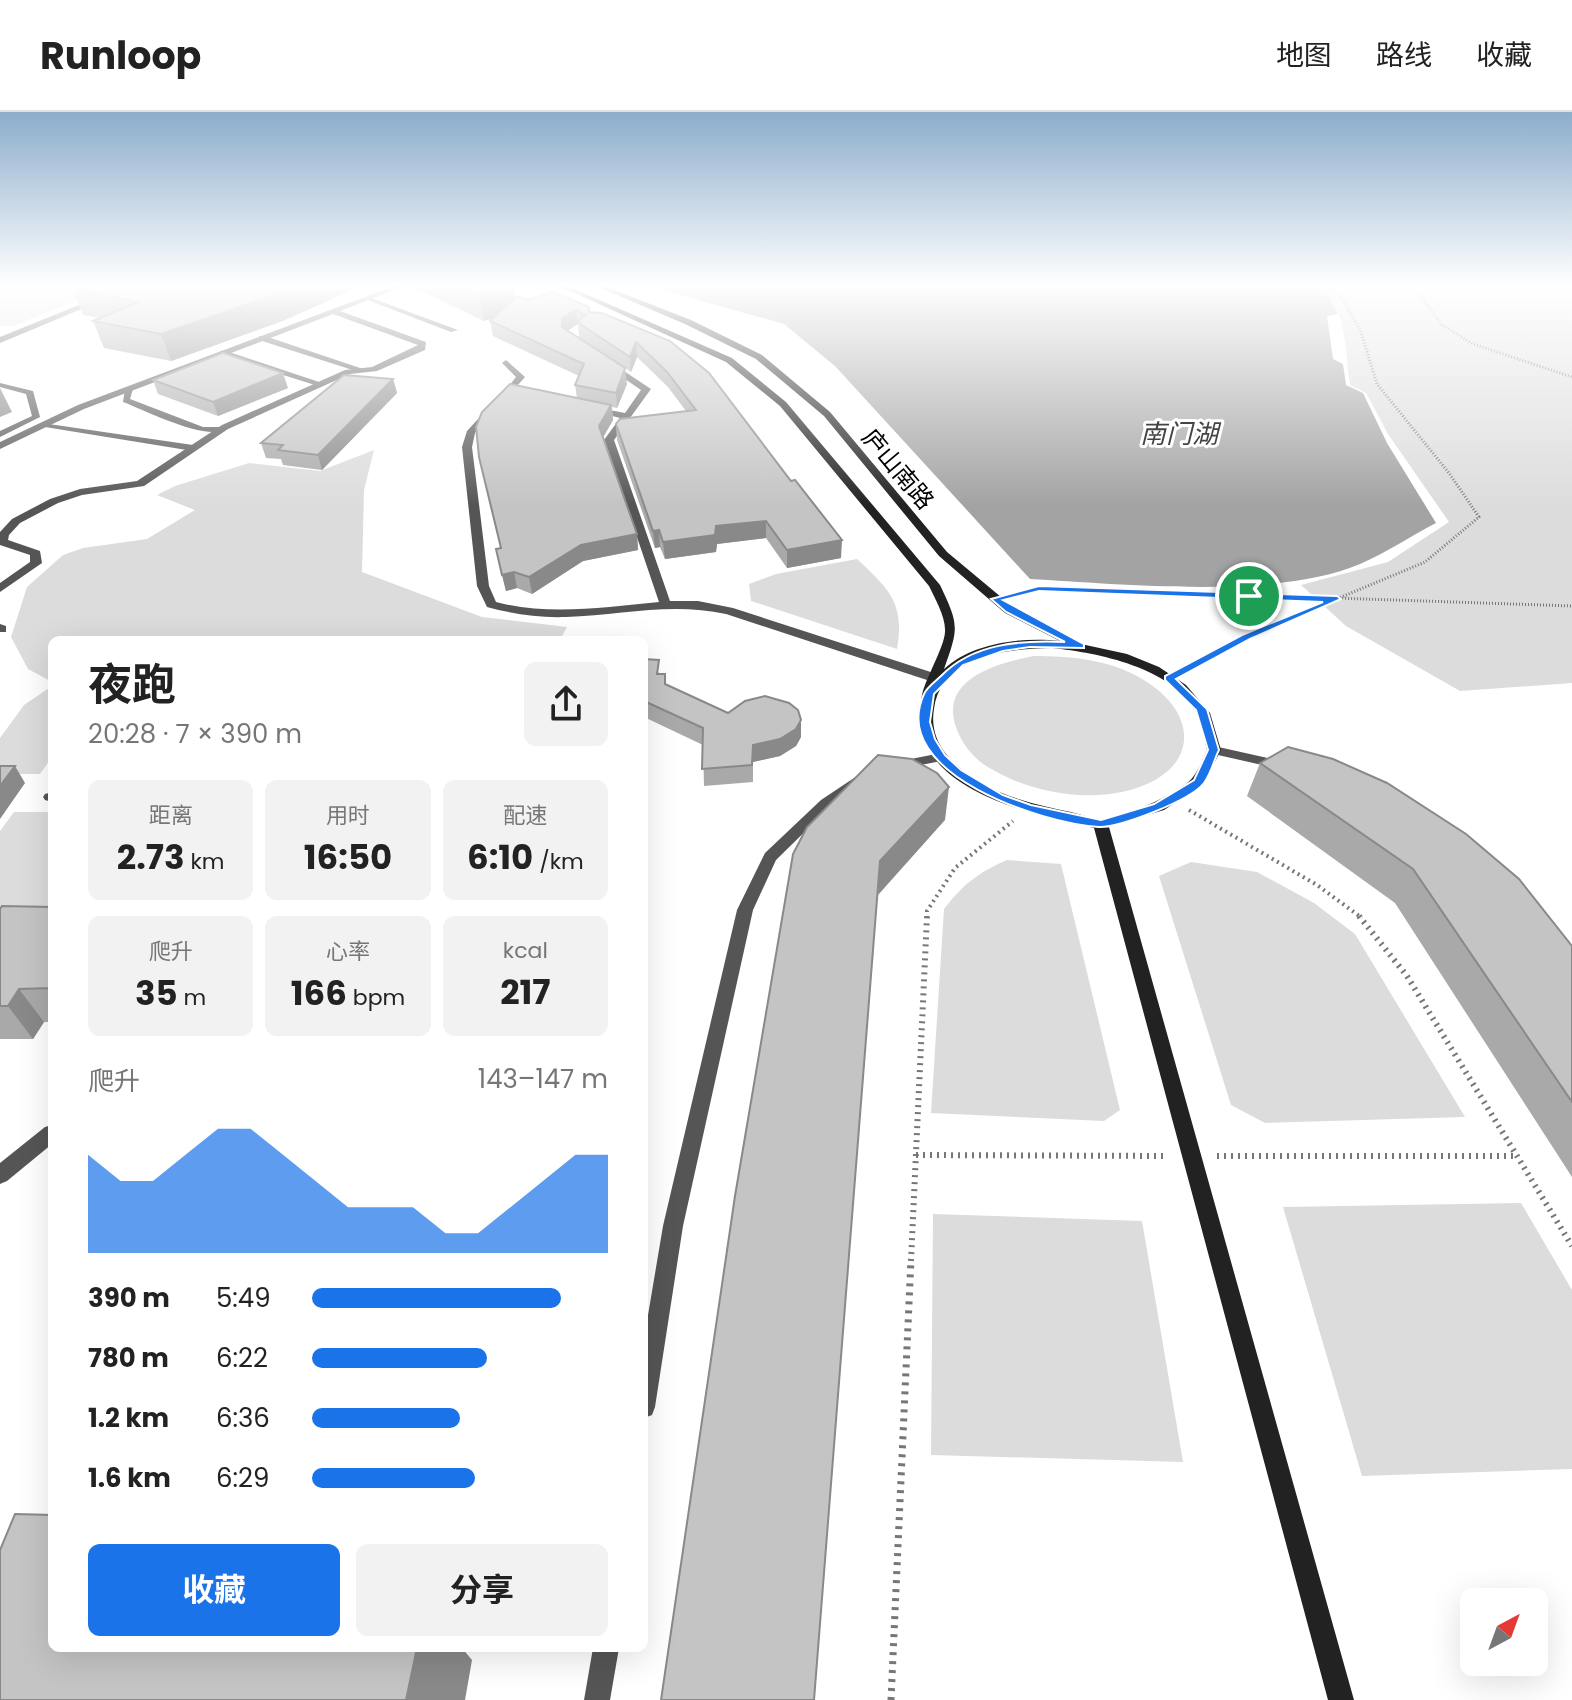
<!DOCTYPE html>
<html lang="zh">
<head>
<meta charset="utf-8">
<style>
	:root { --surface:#fff; --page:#f2f2f2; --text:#222; --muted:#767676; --line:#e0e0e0; --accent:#1a73e8 }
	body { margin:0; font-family:Poppins,"Noto Sans SC",sans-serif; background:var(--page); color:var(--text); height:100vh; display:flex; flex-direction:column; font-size:30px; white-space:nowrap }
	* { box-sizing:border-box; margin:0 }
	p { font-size:26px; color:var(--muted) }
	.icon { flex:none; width:44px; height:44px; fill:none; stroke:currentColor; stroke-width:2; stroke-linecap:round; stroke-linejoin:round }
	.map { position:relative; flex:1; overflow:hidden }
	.details { position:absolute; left:48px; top:524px; width:600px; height:1016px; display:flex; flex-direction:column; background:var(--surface); border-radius:12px; box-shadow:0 8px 32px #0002 }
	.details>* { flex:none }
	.needle { width:52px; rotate:41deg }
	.tools { position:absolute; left:1460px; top:1476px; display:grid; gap:16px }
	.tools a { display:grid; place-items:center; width:88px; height:88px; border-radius:12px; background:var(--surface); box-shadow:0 8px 32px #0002; font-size:40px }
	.pin { position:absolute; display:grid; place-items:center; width:68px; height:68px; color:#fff; margin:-34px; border:4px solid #fff; border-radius:50%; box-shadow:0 2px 8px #0007 }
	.round { display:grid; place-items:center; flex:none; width:84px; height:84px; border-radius:12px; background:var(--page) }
	.overview { display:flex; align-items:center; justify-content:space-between; height:136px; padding:0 40px }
	h1 { font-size:44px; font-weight:700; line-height:60px }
	.figures { display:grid; grid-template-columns:repeat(3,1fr); gap:12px; height:136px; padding:8px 40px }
	.figures div { display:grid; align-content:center; border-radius:12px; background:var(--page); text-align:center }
	.figures b { font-size:34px; font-weight:700 }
	.figures small { font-size:22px; font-weight:400 }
	.figures p { font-size:22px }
	.chart { height:224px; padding:16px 40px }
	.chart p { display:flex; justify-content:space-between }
	.chart svg { width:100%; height:144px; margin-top:8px; fill:var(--accent); opacity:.7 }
	.button { display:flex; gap:16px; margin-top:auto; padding:16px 40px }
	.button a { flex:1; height:92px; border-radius:12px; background:var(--accent); color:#fff; font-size:32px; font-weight:700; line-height:92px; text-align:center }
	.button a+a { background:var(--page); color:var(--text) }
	ul { padding:0 40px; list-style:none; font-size:26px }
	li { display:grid; grid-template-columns:128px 96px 1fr; align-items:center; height:60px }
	li i { height:20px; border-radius:10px; background:var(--accent) }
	header { display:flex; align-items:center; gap:48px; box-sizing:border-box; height:112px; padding:0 40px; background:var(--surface); border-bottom:2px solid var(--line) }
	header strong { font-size:38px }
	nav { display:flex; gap:44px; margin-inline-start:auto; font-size:28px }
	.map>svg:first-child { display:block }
	.green { fill:#dcdcdc }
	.water { fill:#a3a3a3 }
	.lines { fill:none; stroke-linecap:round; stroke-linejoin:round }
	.path-far3 { stroke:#777; stroke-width:3; stroke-dasharray:1 2; stroke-linecap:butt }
	.path-far2 { stroke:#777; stroke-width:4; stroke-dasharray:2 4; stroke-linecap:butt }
	.path-far1 { stroke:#777; stroke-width:6; stroke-dasharray:2 5; stroke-linecap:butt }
	.path { stroke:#777; stroke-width:7; stroke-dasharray:3 6; stroke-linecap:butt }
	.service { fill:#555; fill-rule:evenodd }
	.minor { fill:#555; fill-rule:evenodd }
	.tertiary { fill:#555; fill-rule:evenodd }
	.secondary { fill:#222; fill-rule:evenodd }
	.wall { fill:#a9a9a9 }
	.shaded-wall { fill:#898989 }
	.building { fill:#c4c4c4; stroke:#898989; stroke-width:2 }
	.route { fill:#1a73e8; stroke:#fff; stroke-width:2; fill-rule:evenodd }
	.labels { text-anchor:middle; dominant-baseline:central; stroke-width:6; stroke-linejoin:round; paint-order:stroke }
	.far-street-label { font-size:24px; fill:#000; stroke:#fff }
	.far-water-label { font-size:26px; font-style:italic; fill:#444; stroke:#fff }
</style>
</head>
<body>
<header>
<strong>Runloop</strong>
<nav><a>地图</a><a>路线</a><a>收藏</a></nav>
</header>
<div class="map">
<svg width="1572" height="1588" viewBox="0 0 1572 1588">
	<rect width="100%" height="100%" fill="#fff"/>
	<g class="green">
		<path d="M0,172H119L13,214H0Z"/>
		<path d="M1317,172H1572V571L1460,579L1346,514L1301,473L1388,450L1449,410L1388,322L1366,281L1350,273C1345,237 1347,195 1317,172Z"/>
		<path d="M374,338L364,378L362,460L482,505L567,515L560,528H52V570L28,557L11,525L27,475L63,443L83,436L147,427L195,398L157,383L175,374L249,351L320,359Z"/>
		<path d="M857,447C889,477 905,491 897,537L751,489L749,472L776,462Z"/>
		<path d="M1034,544C1069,544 1104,547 1135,563C1204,599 1201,663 1122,680C1077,689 1027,679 988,655C974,647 963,633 957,618C937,567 997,551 1034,544Z"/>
		<path d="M52,574V645L40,662H0V626L24,593Z"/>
		<path d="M14,700H52V799H0V719Z"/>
		<path d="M1007,748L1061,752L1120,998L1104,1009L931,1001L944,797C962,773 979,760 1007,748Z"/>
		<path d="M1191,750L1257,760L1314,791L1355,822L1465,1005L1265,1011L1231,993L1159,764Z"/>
		<path d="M1521,1091L1572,1178V1357L1362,1364L1283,1095Z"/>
		<path d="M933,1102L1142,1109L1183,1350L931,1343Z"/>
	</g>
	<path class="water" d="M652,172H1315L1327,180L1338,202L1327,204L1333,247L1343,252L1346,273L1363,281L1387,331L1436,411C1411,424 1386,441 1360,452C1275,488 1123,472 1030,467L835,254L784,212L680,183Z"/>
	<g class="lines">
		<g class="path-far3">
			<path d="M1304,172L1311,176H1326"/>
			<path d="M1405,172L1423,187L1441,212L1473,232L1572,265"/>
			<path d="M1297,176H1310"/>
			<path d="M1022,481L1039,476L1572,494"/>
			<path d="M1217,540L1246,525L1425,450L1479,405L1449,361L1377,272L1361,220L1341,185L1321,172"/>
		</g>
		<g class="path-far2">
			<path d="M1188,556L1221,538"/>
			<path d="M1189,698L1317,773L1362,806"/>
			<path d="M927,806V799L955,756L1013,709"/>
		</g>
		<g class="path-far1">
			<path d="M1359,804L1407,864L1572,1134"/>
			<path d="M916,1043L1167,1044"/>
			<path d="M1217,1044H1517"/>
			<path d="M911,1149L927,804"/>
		</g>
		<path class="path" d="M891,1588L911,1147"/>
		<g class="service">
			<path d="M365,185H369L458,218L451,220L365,187Z"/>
			<path d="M259,224H265L366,258L359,260L259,228Z"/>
			<path d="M220,239H226L325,272L318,274L220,243Z"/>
			<path d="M0,271L33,279L40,305L0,325V319L32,304L26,282L0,275Z"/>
			<path d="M129,275L133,277L130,287L203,315H221L225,318C203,328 147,299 123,290L125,277Z"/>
			<path d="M42,311L193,333L197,336L193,339L45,315L41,313Z"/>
		</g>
		<g class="minor">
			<path d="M399,172H409L340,199L426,230L425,238L377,259L350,262L228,317L144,374L82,383L58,391L20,411L9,423L8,428L40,439L42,451L0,480V471L30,450V443L0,433V420L12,407L50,387L80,377L137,369L222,313L345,258L372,255L418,233L333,202L84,297L0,337V330L78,293Z"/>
			<path d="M96,186L103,188L0,231V225Z"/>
			<path d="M506,248L525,265L509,283L504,280L516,265L502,251Z"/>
			<path d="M609,249L651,277L614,328L670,489H698L733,496L940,563V569H930L726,502C672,490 621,503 566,505C539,506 513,502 487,495L477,474L462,335L467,319L491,293L496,296L475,321L472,335L489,474L496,490C550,504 604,495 659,490L604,328L620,306L589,298L594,295L625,301L641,278L606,254V250Z"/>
			<path d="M0,512L6,514V520H0Z"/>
			<path d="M52,680V690L45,688L43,685L45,682Z"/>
			<path d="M52,1013V1032L7,1069L0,1072V1051L45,1015Z"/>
		</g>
		<g class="tertiary">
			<path d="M1214,634L1285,650L1287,653L1280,657L1209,641L1207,638Z"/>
			<path d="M941,641L948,645L946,648L896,658L889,654L896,650Z"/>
			<path d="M860,662L865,664L867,667L865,670L831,694L776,748L753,798L683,1114L655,1295L652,1303L644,1306V1227L663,1114L737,798L765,741L821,688Z"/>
			<path d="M593,1536H619L610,1588H584Z"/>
		</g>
		<path class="secondary" d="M555,172H563L732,246L786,290L940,473C959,513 959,515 944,557C973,530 1023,525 1060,529L1005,501L939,444L824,304L756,247L685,212L591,172H599L691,208L762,243L830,300L947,440L1013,495L1081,532L1127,542L1159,555L1186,573L1210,601L1221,638L1203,673L1164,698L1109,715L1354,1588H1328L1094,716C1029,701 901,677 922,583C926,565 944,536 945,520C946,505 935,487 929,474L780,294L726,250ZM1052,536C1099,541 1171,555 1197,601C1203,612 1204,626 1207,638C1203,647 1199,657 1193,665C1182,681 1120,707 1100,707C1091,707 1080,702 1071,700C1027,691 976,679 946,642C936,629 931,614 934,597C941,543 1008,537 1052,536Z"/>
	</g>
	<g class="wall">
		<path d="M411,172H513L515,186L589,200L670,229L841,446L787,456L766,426L717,432L716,440L665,447L660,435L655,436L617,328L616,312L686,299L668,275L637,245L631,260L579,225L578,212L568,218L627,272L617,296L612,295L613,308L603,325L637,422L638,438L583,449L532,482L517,476L506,479L496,437L501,436L479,345L577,286L575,273L579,264L493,224L490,209L494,206L484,209L411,174Z"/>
		<path d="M72,177L285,208L171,249L104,236L93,209L100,206L83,203Z"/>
		<path d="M393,267L397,281L322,358L283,353L281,347L266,346L261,331Z"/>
		<path d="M153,268L288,276L218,304L158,282Z"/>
		<path d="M644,547L660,562H665L666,573L728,601L801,625L796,634L780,644L753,650V670L704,674L703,633L644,605Z"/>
		<path d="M1260,651L1572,834V1065L1395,791L1247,684Z"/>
		<path d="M52,795V910H44L33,927H0V797Z"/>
	</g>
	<g class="shaded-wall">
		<path d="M303,172H366L285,208L171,249L161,222Z"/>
		<path d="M513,172L517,197L484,209L479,184Z"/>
		<path d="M576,198L578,212L564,221L562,215V206Z"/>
		<path d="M636,230L637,245L631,260L630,245Z"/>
		<path d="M625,256L627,272L617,296L616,281Z"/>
		<path d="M283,261L288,276L218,304L213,290Z"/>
		<path d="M393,267L397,281L322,358L318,343Z"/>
		<path d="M0,276L12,300L0,305Z"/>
		<path d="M611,293L613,308L601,329L599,314Z"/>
		<path d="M766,409V426L717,432L716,440L665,447L663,430L716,414Z"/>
		<path d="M659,418L660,435L655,436L653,419Z"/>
		<path d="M637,422L638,438L583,449L532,482L529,465L581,433Z"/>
		<path d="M842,428L841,446L787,456V438Z"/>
		<path d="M514,460L517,476L506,479L502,463Z"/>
		<path d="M801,608V625L796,634L780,644L753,650V670V633Z"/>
		<path d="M15,654L25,671L0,707V674Z"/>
		<path d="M949,675L945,708L878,783L880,749Z"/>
		<path d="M19,877L44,910L33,927L8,894Z"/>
		<path d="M417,1536H462L472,1548L465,1588H406Z"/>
	</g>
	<g class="building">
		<path d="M87,172H303L277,182L161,222L93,209L138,190L72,177Z"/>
		<path d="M454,172H513L479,184Z"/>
		<path d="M553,180L589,195V200L602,201L670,229L709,261L791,369L795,368L842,428L787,438L766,409L716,414L715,423L663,430L659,418L653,419L616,312L620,307L696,298L667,260L636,230L630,245L577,210L585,203L576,198L562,206V215L625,256L616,281L575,273L584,252L490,209L517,184L528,188Z"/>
		<path d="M223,241L283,261L213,290L153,268Z"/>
		<path d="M344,263L393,267L318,343L278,338L283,333L261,331Z"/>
		<path d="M510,272L611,293L599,314L637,422L581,433L529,465L514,460L502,463L496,437L501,436L479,345L476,315L482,300Z"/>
		<path d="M644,547L659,548L657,562H665V572L728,601L745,589L765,584L789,591L798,598L801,608L796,617L780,627L753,633L752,653L702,657L703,616L644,589Z"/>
		<path d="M1288,635L1333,647L1387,671L1466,722L1519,767L1572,834V990L1413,757L1260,651Z"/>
		<path d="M878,643L912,647L937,661L949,675L880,749L814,1588H661L735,1084L793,742L807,715Z"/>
		<path d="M0,654H15L0,674Z"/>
		<path d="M2,794L52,795V876L19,877L8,894H0V797Z"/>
		<path d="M15,1402L52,1403V1536H417L406,1588H0V1438Z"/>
	</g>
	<linearGradient id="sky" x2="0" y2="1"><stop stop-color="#8cadcc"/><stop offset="0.44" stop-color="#fff"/><stop offset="1" stop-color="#fff" stop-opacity="0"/></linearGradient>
	<rect width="1572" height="394" fill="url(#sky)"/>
	<path class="route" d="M1039,474L1337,484L1341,487L1250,527L1176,567L1207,597L1219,638C1214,648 1211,662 1204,671C1191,688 1120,716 1099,715C1044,712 887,662 924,582C927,575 936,569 941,564C973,531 1021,528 1065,530L1006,500L991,487ZM1039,479L1323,490L1242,523L1165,564V568L1196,598L1208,638L1194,668L1154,692L1101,708L1031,693L1003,683L961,658L945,643L935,627L930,610L934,582L963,553L1003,539L1030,535L1084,536V532L1003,488Z"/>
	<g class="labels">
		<g class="far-street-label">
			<text transform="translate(898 357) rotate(50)">庐山南路</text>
		</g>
		<g class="far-water-label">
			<text x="1179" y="322">南门湖</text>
		</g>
	</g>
</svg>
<div class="tools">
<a><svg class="needle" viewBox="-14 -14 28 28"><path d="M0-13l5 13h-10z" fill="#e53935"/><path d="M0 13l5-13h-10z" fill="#767676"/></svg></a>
</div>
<div class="pin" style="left:1249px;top:484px;background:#1e9e55"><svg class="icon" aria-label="arrive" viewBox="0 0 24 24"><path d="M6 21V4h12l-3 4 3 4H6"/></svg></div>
<section class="details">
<div class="overview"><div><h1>夜跑</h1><p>20:28 · 7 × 390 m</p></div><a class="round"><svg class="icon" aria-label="share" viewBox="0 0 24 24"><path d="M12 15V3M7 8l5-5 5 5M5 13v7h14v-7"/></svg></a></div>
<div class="figures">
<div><p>距离</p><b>2.73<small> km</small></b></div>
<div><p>用时</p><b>16:50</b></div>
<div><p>配速</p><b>6:10<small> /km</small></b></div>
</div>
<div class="figures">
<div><p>爬升</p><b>35<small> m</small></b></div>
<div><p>心率</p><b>166<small> bpm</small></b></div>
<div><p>kcal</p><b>217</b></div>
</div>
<div class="chart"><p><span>爬升</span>143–147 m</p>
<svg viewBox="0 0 160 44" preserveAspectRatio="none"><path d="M0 44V14L10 22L20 22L30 14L40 6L50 6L60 14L70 22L80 30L90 30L100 30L110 38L120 38L130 30L140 22L150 14L160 14V44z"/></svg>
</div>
<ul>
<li><b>390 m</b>5:49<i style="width:84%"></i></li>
<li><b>780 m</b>6:22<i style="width:59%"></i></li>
<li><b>1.2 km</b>6:36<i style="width:50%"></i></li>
<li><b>1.6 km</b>6:29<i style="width:55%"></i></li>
</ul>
<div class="button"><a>收藏</a><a>分享</a></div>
</section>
</div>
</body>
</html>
